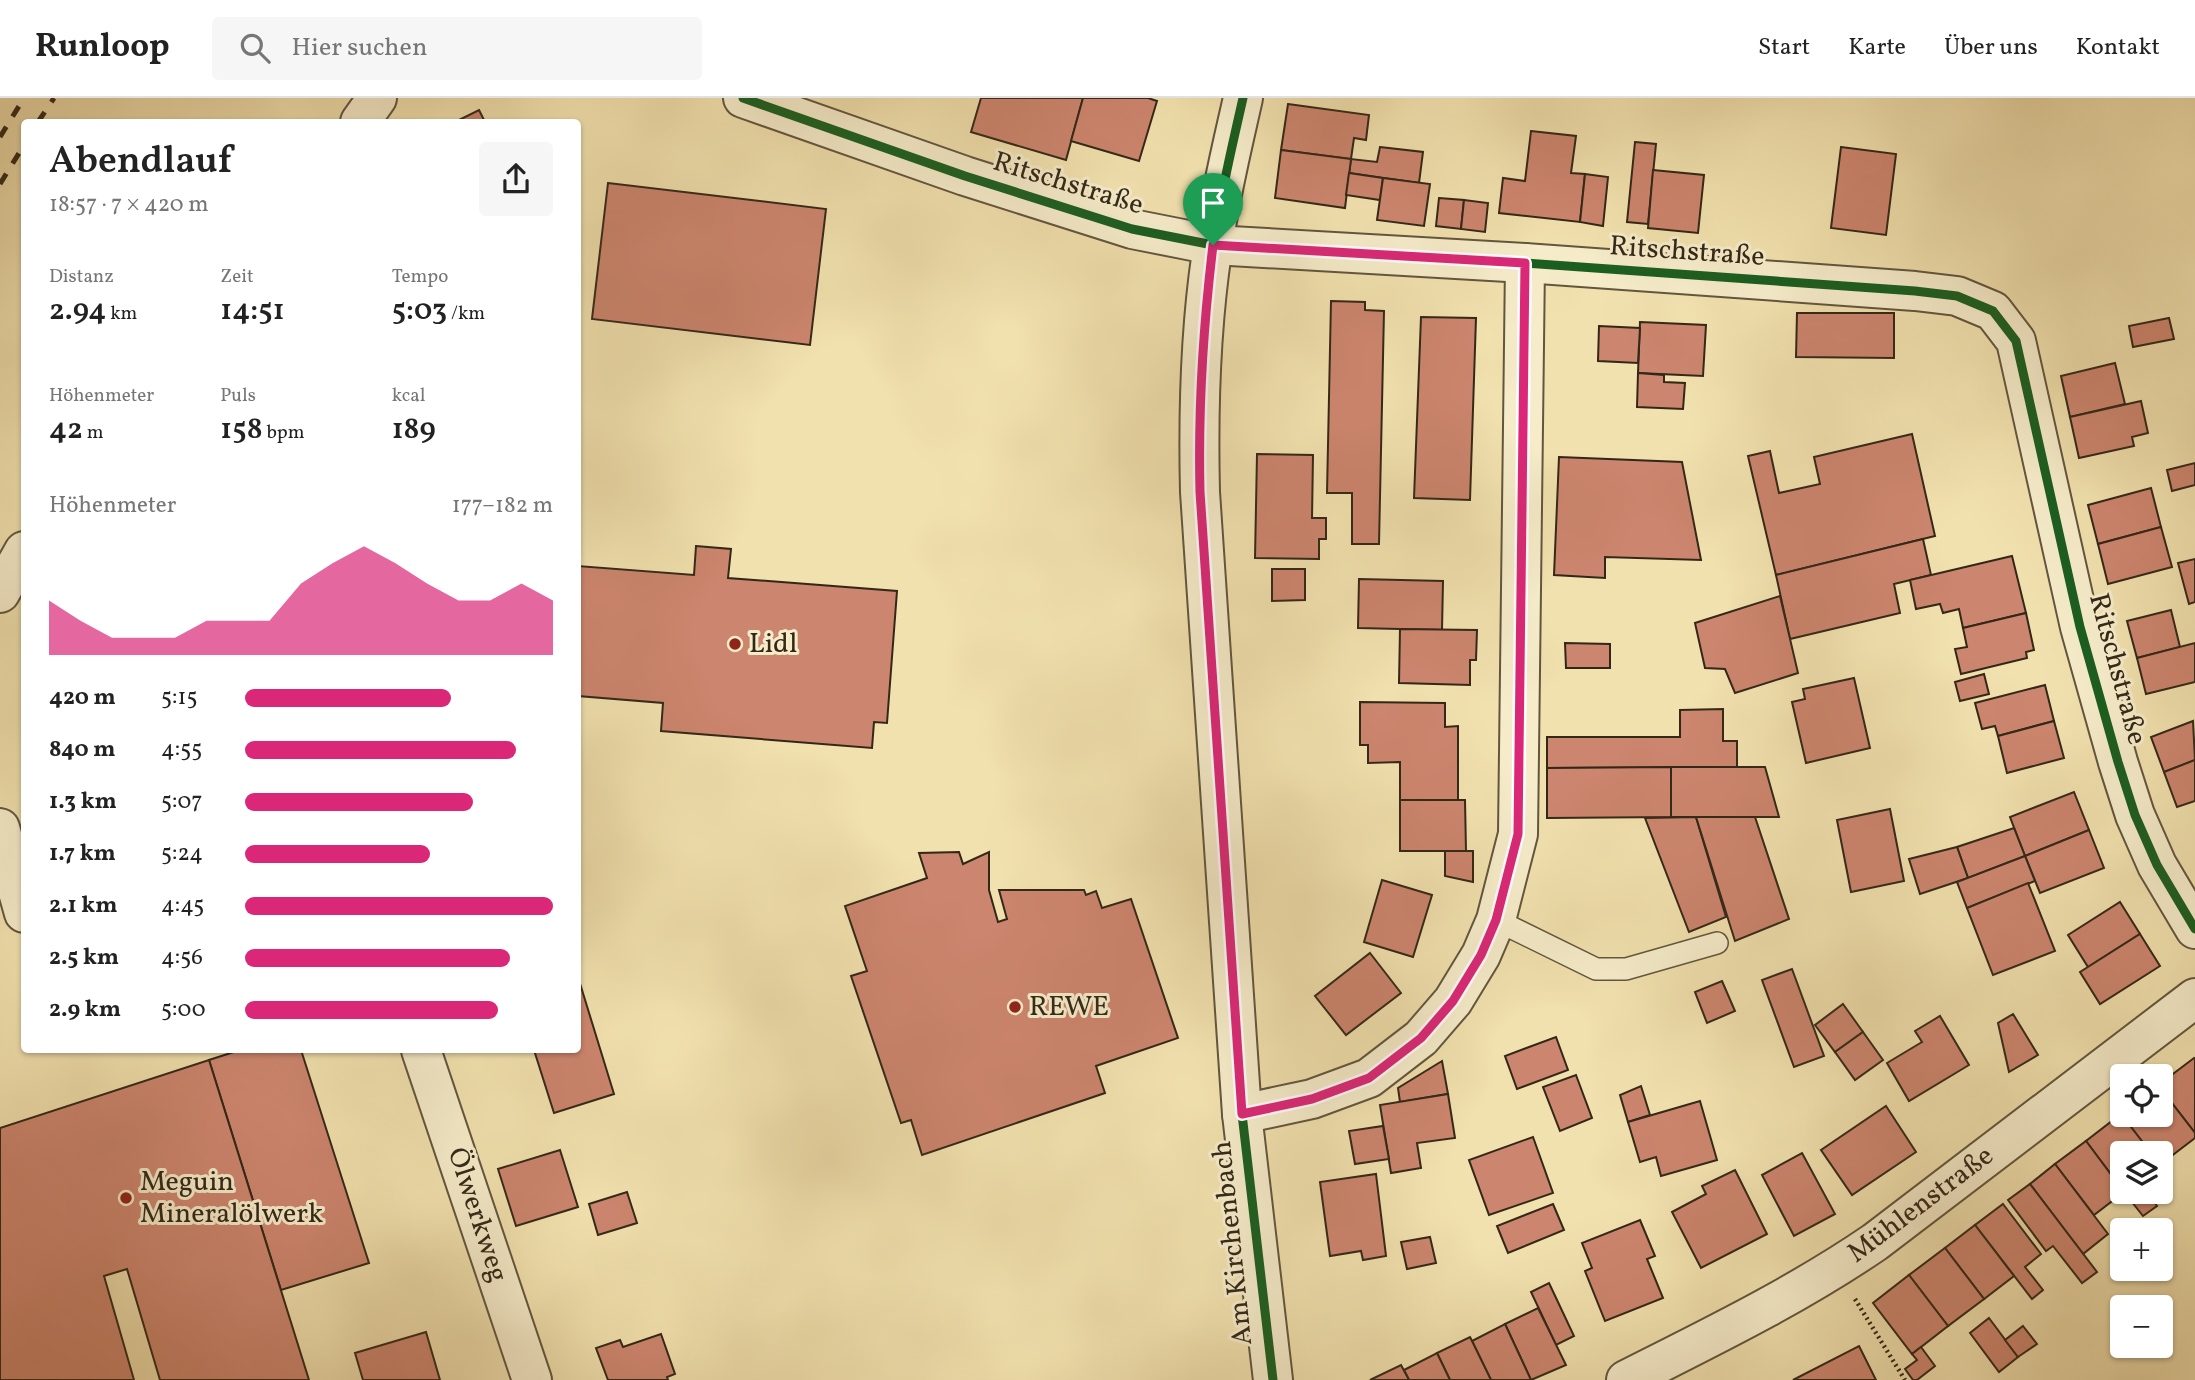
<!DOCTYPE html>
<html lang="de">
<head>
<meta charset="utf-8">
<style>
	:root { --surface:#fff; --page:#f6f6f6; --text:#222; --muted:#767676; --line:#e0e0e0; --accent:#db2777 }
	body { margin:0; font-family:Vollkorn,serif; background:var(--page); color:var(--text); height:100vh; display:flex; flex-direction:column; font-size:26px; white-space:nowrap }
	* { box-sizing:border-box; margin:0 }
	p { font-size:23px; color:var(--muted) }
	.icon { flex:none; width:38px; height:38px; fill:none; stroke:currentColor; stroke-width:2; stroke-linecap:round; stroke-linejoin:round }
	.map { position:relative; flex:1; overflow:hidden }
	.drawer { position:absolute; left:21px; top:21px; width:560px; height:934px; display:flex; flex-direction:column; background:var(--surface); border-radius:7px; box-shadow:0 2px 5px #0004 }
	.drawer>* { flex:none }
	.fabs { position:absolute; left:2110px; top:966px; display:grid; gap:14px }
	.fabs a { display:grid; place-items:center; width:63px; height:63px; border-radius:7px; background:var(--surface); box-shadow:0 2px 5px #0004; font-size:35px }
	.pin { position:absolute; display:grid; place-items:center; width:60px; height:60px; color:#fff; margin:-72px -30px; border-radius:50% 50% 50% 0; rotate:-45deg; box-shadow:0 0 7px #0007 }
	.pin .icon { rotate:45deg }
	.round { display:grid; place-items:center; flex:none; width:74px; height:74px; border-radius:7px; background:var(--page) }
	.summary { display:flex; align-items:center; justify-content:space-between; height:119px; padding:0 28px }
	h1 { font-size:38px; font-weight:600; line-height:52px }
	.figures { display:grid; grid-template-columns:repeat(3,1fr); gap:10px; height:119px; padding:7px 28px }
	.figures div { display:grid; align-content:center }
	.figures b { font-size:30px; font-weight:600 }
	.figures small { font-size:19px; font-weight:400 }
	.figures p { font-size:19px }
	.chart { height:196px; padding:14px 28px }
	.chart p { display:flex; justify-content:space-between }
	.chart svg { width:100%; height:126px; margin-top:7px; fill:var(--accent); opacity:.7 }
	ul { padding:0 28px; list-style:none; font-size:23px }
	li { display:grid; grid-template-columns:112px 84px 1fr; align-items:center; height:52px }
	li i { height:18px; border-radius:9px; background:var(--accent) }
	header { display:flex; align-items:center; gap:42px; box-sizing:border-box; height:98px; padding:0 35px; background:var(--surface); border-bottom:2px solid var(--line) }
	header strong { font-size:33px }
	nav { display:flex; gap:38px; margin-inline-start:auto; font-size:24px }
	.search { width:490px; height:63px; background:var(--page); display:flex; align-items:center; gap:18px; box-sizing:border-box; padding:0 24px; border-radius:7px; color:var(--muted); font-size:26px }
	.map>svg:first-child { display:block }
	.building { fill:#cc856e; stroke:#332818; stroke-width:2 }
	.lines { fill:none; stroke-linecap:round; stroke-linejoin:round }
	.lane-casing { stroke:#62563e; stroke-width:24 }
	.street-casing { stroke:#62563e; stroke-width:42 }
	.path { stroke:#332818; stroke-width:4.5; stroke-dasharray:2 3.5; stroke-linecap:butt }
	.lane { stroke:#f6ecca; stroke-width:21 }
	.street { stroke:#f6ecca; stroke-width:38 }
	.rail { stroke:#332818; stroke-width:5; stroke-dasharray:12 12; stroke-linecap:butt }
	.cycleway-casing { stroke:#f6ecca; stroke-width:13 }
	.cycleway { stroke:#1b5e20; stroke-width:9 }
	.route-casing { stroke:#fff; stroke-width:14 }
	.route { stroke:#db2777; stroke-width:9 }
	.poi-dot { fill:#8f2418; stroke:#f6ecca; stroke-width:2.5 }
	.labels { text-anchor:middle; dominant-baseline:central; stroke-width:6; stroke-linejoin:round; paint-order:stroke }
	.street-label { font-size:28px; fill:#332818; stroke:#f6ecca }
	.poi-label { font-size:28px; fill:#332818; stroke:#f6ecca; text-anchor:start }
</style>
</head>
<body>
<header>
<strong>Runloop</strong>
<div class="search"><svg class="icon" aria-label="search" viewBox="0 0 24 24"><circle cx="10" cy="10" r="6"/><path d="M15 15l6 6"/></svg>Hier suchen</div>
<nav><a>Start</a><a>Karte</a><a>Über uns</a><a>Kontakt</a></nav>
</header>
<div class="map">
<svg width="2195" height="1282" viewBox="0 0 2195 1282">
	<rect width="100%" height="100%" fill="#f1e1ae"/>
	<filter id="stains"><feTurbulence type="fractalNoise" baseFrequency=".00286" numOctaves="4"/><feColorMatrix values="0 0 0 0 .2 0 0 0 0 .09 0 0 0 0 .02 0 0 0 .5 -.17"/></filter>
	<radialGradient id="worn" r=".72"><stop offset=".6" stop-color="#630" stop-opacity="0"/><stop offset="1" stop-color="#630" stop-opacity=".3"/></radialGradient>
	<g class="building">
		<path d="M981,0H1083L1066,62L971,34Z"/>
		<path d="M1083,0H1148L1157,3L1139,63L1071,43Z"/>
		<path d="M1288,6L1369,17L1366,42L1354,40L1351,61L1281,52Z"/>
		<path d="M479,12L485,24H455Z"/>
		<path d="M1531,33L1576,38L1571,75L1585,76L1580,124L1499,115L1503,80L1525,83Z"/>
		<path d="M1635,44L1656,46L1648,126L1627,124Z"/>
		<path d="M1380,49L1423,54L1419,85L1349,75L1351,61L1377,64Z"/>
		<path d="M1841,49L1896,56L1886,137L1831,130Z"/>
		<path d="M1281,52L1351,61L1345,110L1275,100Z"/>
		<path d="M1653,72L1704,77L1698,135L1648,130Z"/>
		<path d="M1349,75L1383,80L1380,102L1346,97Z"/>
		<path d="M1585,76L1608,79L1603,128L1580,124Z"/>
		<path d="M1383,80L1430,86L1424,128L1377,122Z"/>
		<path d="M608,85L826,111L810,247L592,221Z"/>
		<path d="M1439,100L1464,102L1461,131L1436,128Z"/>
		<path d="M1464,102L1488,105L1485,134L1461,131Z"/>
		<path d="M1331,203L1365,204V212L1384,213L1379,446H1352V395H1327Z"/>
		<path d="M1797,215H1894V260L1796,259Z"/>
		<path d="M1421,219L1476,220L1470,402L1414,400Z"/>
		<path d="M2169,220L2174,241L2133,249L2129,228Z"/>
		<path d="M1640,224L1706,227L1703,278L1638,275Z"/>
		<path d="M1599,228L1640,230L1638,265L1598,263Z"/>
		<path d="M2115,265L2125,306L2070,319L2061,278Z"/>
		<path d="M1638,275L1664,277V284L1685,285L1683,311L1637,309Z"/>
		<path d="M2141,303L2148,335L2132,339L2134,348L2079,360L2070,319Z"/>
		<path d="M1912,336L1935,438L1776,477L1748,358L1770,353L1779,395L1820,386L1814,359Z"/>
		<path d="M1257,356L1313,357L1312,420H1326V441H1319V461L1255,460Z"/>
		<path d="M1559,359L1682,364L1701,462L1605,459V480L1554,477Z"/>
		<path d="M2195,365V387L2172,393L2167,372Z"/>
		<path d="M2151,390L2161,429L2098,446L2088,407Z"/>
		<path d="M2161,429L2172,469L2108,486L2098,446Z"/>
		<path d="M1923,441L1931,477L1894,486L1900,515L1790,541L1776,477Z"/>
		<path d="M696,448L731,451L728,480L897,493L887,625L874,624L872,650L661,633L663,605L578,598V468L694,477Z"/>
		<path d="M2012,458L2026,515L1963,530L1959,511L1943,515L1940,506L1916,511L1910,482Z"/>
		<path d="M2195,461V504L2189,506L2178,465Z"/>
		<path d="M1272,471H1305V502L1272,503Z"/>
		<path d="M1359,481L1443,483L1442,532L1358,530Z"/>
		<path d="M1780,498L1798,575L1735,595L1725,571L1705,570L1695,525Z"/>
		<path d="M2171,512L2180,549L2137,560L2127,523Z"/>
		<path d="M2026,515L2034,552L2026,554L2027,560L1961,576L1955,551L1967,549L1963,530Z"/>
		<path d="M1400,531L1477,532L1476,562H1470V587L1399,585Z"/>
		<path d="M1565,545L1610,546V570H1566Z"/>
		<path d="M2195,545V584L2146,596L2137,560Z"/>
		<path d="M1984,576L1989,596L1960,603L1955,584Z"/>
		<path d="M1854,580L1870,650L1806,665L1792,604L1805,601L1803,591Z"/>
		<path d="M2045,587L2054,623L1998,638L1995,628L1982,631L1975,605Z"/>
		<path d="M1360,604L1445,605V629L1458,628V702H1400V664L1368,665V647H1360Z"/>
		<path d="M1723,611V643H1737V669L1547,670V639H1680V612Z"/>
		<path d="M2054,623L2064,660L2007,675L1998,638Z"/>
		<path d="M2193,623L2195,662L2164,674L2151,639Z"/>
		<path d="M2195,662V703L2177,709L2164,674Z"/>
		<path d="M1671,669V719L1547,720V670Z"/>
		<path d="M1671,669H1765L1779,719H1671Z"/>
		<path d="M2074,694L2089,732L2025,758L2010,719Z"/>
		<path d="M1400,702H1465L1466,753H1400Z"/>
		<path d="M1890,711L1904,783L1851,794L1837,722Z"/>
		<path d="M1696,719L1726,819L1689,834L1645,720Z"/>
		<path d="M1696,719H1755L1789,821L1735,843Z"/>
		<path d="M2014,730L2025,758L1968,780L1957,749Z"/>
		<path d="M2089,732L2104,770L2040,795L2025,758Z"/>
		<path d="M1957,749L1968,780L1920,796L1909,761Z"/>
		<path d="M1445,753H1473V784L1445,778Z"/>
		<path d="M959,754L963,766L989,754V792L998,824L1007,821L999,792H1084L1086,797L1096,793L1102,810L1131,801L1178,940L1096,968L1105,995L922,1057L911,1022L901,1025L851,878L867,873L845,808L927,780L919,755Z"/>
		<path d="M2025,758L2035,783L1967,810L1957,784Z"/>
		<path d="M1382,782L1432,797L1413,859L1364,844Z"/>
		<path d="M2028,785L2055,853L1993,877L1967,810Z"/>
		<path d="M2120,804L2140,836L2088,869L2068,837Z"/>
		<path d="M2140,836L2160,868L2100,906L2080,874Z"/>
		<path d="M1370,855L1401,895L1346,937L1315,898Z"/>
		<path d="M1792,871L1824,958L1794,969L1762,882Z"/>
		<path d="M578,879L614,996L554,1015L534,952H578Z"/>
		<path d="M1722,883L1735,913L1707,925L1695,894Z"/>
		<path d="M1843,906L1863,934L1835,954L1815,927Z"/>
		<path d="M2013,916L2038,957L2009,974L1998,925Z"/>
		<path d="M1940,918L1969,967L1909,1003L1887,965L1922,944L1915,933Z"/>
		<path d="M1863,934L1883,962L1855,982L1835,954Z"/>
		<path d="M1556,939L1568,972L1517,991L1505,958Z"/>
		<path d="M240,952H301L369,1165L281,1192L209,962Z"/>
		<path d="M2194,960L2195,961V1035L2161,991V985Z"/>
		<path d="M209,962L309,1282H160L127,1171L104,1178L134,1282H0V1030Z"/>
		<path d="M1442,963L1448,996L1400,1004L1398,990Z"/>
		<path d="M1576,977L1592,1020L1560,1033L1543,989Z"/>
		<path d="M1641,988L1650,1017L1628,1024L1620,997Z"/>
		<path d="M2161,991L2195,1035V1040L2161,1066V1055H2151L2121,1016L2161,1017Z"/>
		<path d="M1448,996L1455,1040L1417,1045L1421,1070L1391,1075L1380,1007Z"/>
		<path d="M1700,1003L1717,1062L1661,1078L1656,1059L1640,1064L1628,1024Z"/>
		<path d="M1886,1008L1916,1054L1852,1097L1821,1052Z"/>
		<path d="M2121,1016L2151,1055H2123V1092L2086,1043Z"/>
		<path d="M1383,1028L1389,1061L1355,1066L1349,1033Z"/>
		<path d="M1533,1039L1553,1095L1489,1117L1469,1062Z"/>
		<path d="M2086,1043L2124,1094L2094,1117L2055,1066Z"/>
		<path d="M560,1052L578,1109L516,1128L498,1071Z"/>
		<path d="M1802,1055L1835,1116L1794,1138L1762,1077Z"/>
		<path d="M2055,1066L2108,1136L2083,1156L2030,1086Z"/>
		<path d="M1735,1072L1767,1136L1701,1170L1672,1114L1706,1096L1702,1088Z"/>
		<path d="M1376,1076L1386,1158L1363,1162L1361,1153L1330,1158L1320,1084Z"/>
		<path d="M2030,1086L2097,1174L2082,1185L2053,1148L2046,1153L2008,1102Z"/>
		<path d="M627,1094L637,1125L598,1137L589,1106Z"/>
		<path d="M2124,1094H2147L2157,1108L2143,1118Z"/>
		<path d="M1553,1106L1564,1132L1508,1155L1497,1128Z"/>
		<path d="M2003,1106L2041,1156L2025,1169L2043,1192L2032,1201L1975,1127Z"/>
		<path d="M1640,1122L1655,1158L1647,1161L1663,1200L1605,1223L1585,1173L1592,1170L1582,1145Z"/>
		<path d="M1975,1127L2014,1178L1984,1201L1945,1150Z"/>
		<path d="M1430,1139L1436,1165L1407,1171L1401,1144Z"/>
		<path d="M1945,1150L1984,1201L1948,1228L1909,1177Z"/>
		<path d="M1909,1177L1948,1228L1912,1256L1873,1205Z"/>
		<path d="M1549,1185L1574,1238L1556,1247L1531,1194Z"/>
		<path d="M1538,1210L1566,1267L1531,1282L1505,1226Z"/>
		<path d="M1989,1220L2018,1259L1999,1274L1970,1235Z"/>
		<path d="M1505,1226L1531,1282H1491L1472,1243Z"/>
		<path d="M2023,1228L2037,1246L2018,1259L2005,1242Z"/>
		<path d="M426,1234L440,1282H363L355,1255Z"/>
		<path d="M661,1236L675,1276L667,1279L668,1282H608L596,1250L620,1242L623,1249Z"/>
		<path d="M1470,1239L1472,1243L1491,1282H1450L1437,1255Z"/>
		<path d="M1859,1248L1876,1282H1793Z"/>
		<path d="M1921,1249L1935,1268L1917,1282H1913L1905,1271L1917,1262L1912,1256Z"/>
		<path d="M1437,1255L1450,1282H1409L1404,1272Z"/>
		<path d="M1401,1267L1409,1282H1370Z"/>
	</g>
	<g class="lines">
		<g class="lane-casing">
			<path id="lane" d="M1496,822L1596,871H1626L1717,845"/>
		</g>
		<g class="street-casing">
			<g id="street">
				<path d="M743,0L965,78L1132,131L1213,147L1525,165L1915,193L1957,198L1993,213L2016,243L2080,529L2118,664L2135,717L2157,767L2195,831"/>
				<path d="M1243,0C1232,49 1220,98 1213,147C1200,229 1198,311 1200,394L1242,1016L1273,1282"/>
				<path d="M360,24L377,0"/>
				<path d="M0,495L24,453"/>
				<path d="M0,730L24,815"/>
				<path d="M421,952L532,1282"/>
				<path d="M1242,1016L1312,1001L1369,980L1421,940L1453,903L1481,857L1496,822L1518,736L1525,165"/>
				<path d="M1626,1282C1711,1239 1796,1198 1875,1144L2195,900"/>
			</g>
		</g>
		<path class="path" d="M1855,1201L1905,1282"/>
		<use href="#lane" class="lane"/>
		<use href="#street" class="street"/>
		<g class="rail">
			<path d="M38,24L54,0"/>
			<path d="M0,39L24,0"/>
			<path d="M0,86L24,47"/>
		</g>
		<g class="cycleway-casing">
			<g id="cycleway">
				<path d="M743,0L965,78L1132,131L1213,147L1525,165L1915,193L1957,198L1993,213L2016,243L2080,529L2118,664L2135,717L2157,767L2195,831"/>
				<path d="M1243,0C1232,49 1220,98 1213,147C1200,229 1198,311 1200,394L1242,1016L1273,1282"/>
			</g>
		</g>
		<use href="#cycleway" class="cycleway"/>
	</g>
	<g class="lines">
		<g class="route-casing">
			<path id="route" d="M1213,147L1525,165L1518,736L1496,822L1481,857L1453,903L1421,940L1369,980L1312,1001L1242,1016L1200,394C1198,311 1203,230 1213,147Z"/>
		</g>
		<use href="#route" class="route"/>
	</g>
	<g class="poi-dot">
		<circle cx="735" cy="546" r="7"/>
		<circle cx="1015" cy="909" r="7"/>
		<circle cx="126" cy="1100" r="7"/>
	</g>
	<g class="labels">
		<g class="street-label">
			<text transform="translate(1068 86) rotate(17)">Ritschstraße</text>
			<text transform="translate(1687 154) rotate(4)">Ritschstraße</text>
			<text transform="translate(2117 571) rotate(75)">Ritschstraße</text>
			<text transform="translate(1921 1107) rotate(-37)">Mühlenstraße</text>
			<text transform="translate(477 1117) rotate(72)">Ölwerkweg</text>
			<text transform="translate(1233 1145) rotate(-96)">Am Kirchenbach</text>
		</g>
		<g class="poi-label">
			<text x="749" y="546">Lidl</text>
			<text x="1029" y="909">REWE</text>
			<text x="140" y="1084">Meguin<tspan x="140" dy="32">Mineralölwerk</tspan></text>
		</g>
	</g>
	<rect width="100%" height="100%" filter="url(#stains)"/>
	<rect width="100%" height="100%" fill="url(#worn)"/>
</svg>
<div class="fabs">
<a><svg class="icon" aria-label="locate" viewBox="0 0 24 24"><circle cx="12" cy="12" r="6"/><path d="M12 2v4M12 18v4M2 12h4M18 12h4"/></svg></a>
<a><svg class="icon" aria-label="layers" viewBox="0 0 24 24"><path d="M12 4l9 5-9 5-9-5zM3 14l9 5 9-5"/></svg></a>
<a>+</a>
<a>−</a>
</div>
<div class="pin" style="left:1213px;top:147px;background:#1e9e55"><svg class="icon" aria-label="arrive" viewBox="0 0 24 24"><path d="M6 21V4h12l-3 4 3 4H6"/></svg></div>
<section class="drawer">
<div class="summary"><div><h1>Abendlauf</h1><p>18:57 · 7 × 420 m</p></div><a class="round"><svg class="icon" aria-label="share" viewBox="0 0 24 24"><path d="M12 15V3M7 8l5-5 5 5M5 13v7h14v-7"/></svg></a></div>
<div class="figures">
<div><p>Distanz</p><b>2.94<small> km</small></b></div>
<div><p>Zeit</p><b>14:51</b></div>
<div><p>Tempo</p><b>5:03<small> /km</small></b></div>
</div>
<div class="figures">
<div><p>Höhenmeter</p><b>42<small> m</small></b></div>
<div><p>Puls</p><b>158<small> bpm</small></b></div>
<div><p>kcal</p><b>189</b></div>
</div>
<div class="chart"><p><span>Höhenmeter</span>177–182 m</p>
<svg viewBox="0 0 160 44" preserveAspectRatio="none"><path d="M0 44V25L10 32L20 38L30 38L40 38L50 32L60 32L70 32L80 19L90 12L100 6L110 12L120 19L130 25L140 25L150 19L160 25V44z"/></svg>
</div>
<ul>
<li><b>420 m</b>5:15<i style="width:67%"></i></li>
<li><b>840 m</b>4:55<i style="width:88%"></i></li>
<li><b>1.3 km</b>5:07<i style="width:74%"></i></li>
<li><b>1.7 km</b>5:24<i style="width:60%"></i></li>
<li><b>2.1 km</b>4:45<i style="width:100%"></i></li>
<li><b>2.5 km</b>4:56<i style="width:86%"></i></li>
<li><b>2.9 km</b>5:00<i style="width:82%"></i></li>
</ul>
</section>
</div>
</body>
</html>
